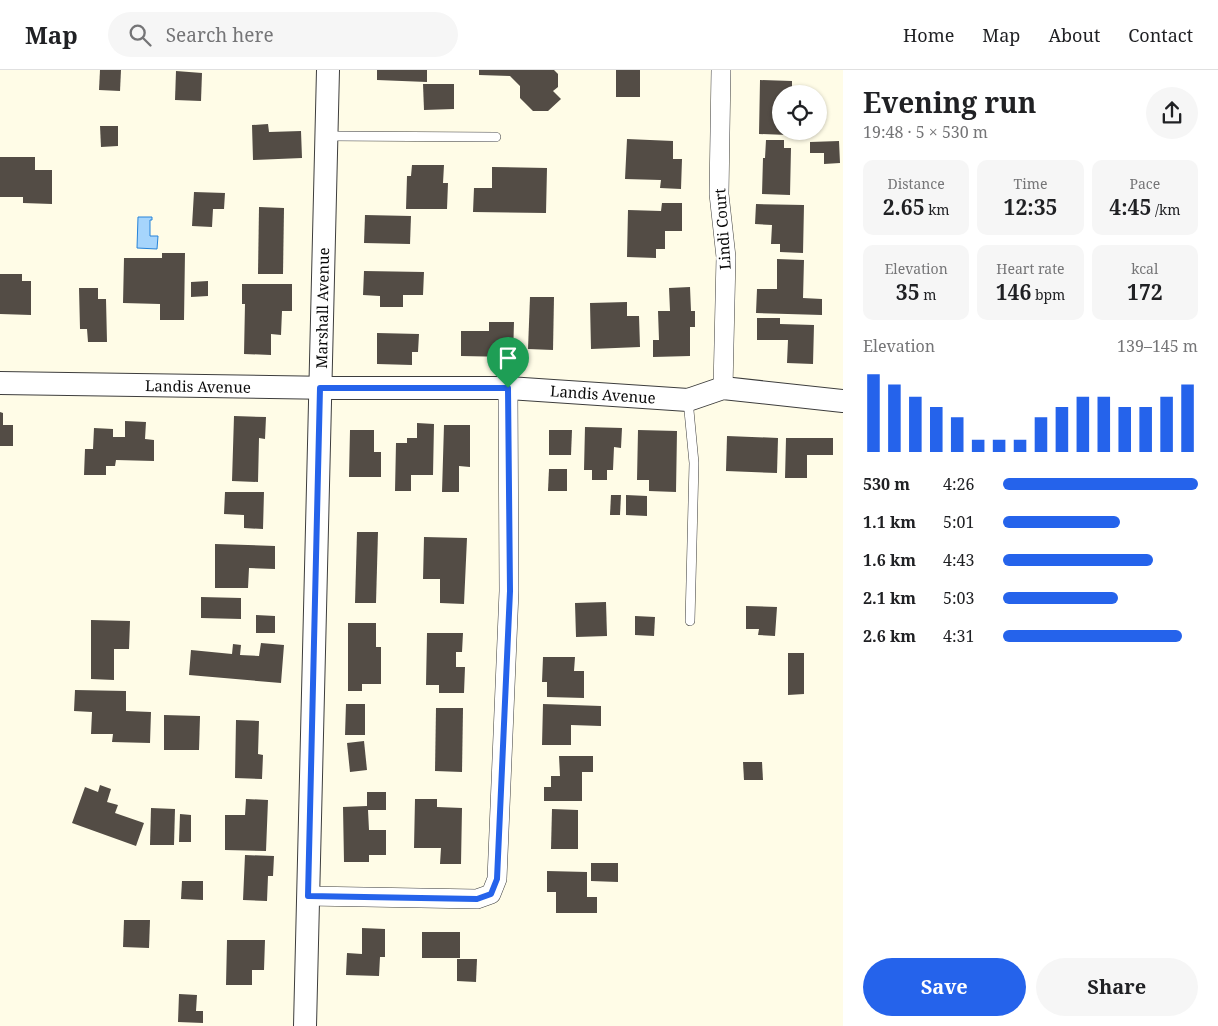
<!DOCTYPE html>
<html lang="en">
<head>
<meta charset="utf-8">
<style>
	:root { --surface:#fff; --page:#f6f6f6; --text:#202124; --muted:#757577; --line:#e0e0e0; --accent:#2563eb }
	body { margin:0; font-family:"Noto Serif",serif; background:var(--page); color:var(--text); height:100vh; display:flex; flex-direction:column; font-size:19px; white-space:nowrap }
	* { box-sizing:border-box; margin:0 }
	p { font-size:16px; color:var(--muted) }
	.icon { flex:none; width:28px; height:28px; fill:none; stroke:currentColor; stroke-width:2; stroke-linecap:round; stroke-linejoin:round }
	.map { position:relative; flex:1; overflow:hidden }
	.drawer { display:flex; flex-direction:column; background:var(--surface); width:375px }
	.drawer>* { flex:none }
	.fabs { position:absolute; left:772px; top:15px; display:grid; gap:10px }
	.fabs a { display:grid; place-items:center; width:55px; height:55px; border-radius:50%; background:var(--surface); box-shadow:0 1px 4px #0004; font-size:25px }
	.pin { position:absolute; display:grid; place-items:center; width:42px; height:42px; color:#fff; margin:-51px -21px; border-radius:50% 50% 50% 0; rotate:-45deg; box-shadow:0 0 5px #0007 }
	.pin .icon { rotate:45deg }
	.round { display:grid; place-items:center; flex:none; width:52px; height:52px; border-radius:26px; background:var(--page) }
	.headline { display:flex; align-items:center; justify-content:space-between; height:85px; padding:0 20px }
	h1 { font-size:28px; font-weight:700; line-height:38px }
	.stats { display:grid; grid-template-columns:repeat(3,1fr); gap:8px; height:85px; padding:5px 20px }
	.stats div { display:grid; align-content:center; border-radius:10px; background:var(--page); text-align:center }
	.stats b { font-size:21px; font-weight:700 }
	.stats small { font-size:14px; font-weight:400 }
	.stats p { font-size:14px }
	.chart { height:140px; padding:10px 20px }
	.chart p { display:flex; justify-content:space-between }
	.chart svg { width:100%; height:90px; margin-top:5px; stroke:var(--accent); stroke-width:6 }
	.action { display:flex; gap:10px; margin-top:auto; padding:10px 20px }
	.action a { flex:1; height:58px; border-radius:30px; background:var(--accent); color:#fff; font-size:20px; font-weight:700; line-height:58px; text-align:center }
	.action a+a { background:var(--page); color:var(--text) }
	ul { padding:0 20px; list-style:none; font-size:16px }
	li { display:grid; grid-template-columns:80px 60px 1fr; align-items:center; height:38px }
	li i { height:12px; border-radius:6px; background:var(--accent) }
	header { display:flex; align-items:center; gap:30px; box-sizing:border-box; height:70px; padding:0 25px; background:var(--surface); border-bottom:1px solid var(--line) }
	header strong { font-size:24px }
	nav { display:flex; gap:28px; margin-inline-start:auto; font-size:18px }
	.search { width:350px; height:45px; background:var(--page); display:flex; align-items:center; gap:12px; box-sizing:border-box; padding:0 18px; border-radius:28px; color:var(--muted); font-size:19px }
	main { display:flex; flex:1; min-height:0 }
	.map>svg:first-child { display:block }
	.water { fill:#a6d5fc; stroke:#2683d9 }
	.building { fill:#534c45 }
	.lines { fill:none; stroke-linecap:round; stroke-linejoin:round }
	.service-casing { stroke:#3d3d3d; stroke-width:10 }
	.minor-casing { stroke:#3d3d3d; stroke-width:20 }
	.tertiary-casing { stroke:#3d3d3d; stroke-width:24 }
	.service { stroke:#fff; stroke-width:9 }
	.minor { stroke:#fff; stroke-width:19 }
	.tertiary { stroke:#fff; stroke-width:22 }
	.route-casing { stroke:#fff; stroke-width:10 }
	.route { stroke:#2563eb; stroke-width:6 }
	.labels { text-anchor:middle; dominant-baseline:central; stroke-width:5; stroke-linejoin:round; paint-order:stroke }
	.street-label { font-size:15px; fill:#0a0a0a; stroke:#fff }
</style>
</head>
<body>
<header>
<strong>Map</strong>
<div class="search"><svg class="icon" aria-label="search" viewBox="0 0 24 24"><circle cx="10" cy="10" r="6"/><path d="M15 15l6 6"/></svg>Search here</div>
<nav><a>Home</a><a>Map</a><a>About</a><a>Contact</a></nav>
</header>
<main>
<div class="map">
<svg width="843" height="956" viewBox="0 0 843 956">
	<rect width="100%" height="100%" fill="#fffce7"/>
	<path class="water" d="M138,147H152V150H150V166H158L157,179L137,178Z"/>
	<g class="building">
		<path d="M100,0H121L120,21L99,20Z"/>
		<path d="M377,0H427V12L377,10Z"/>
		<path d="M479,0H554L558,4V17L553,21L561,29L548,41H533L520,28V16L510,6L479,5Z"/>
		<rect x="616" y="0" width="24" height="27"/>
		<path d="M176,1L202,3L201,31L175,30Z"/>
		<path d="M760,10L792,11V24H781V61H813V66L759,64Z"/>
		<path d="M423,14H454V39L424,40Z"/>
		<path d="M268,54L269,62L301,61L302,88L253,90L252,55Z"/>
		<path d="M100,56H118V76L101,77Z"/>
		<path d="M627,69L673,71V89H682L681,119L660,118L661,110L625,109Z"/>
		<path d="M766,70H784V78H791L790,125L762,124L763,88H765Z"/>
		<path d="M839,71L840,93L824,94V83H810V72Z"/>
		<path d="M0,87H35V100H52V134L23,133V127H0Z"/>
		<path d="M412,95H444L443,113H448L447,139H406L407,106H411Z"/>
		<path d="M492,97L547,98L546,143L473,142L474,118H492Z"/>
		<path d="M194,122L225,123L224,139H213L212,157L192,156Z"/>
		<path d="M662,133H682V161H665V179H656V188L627,187L628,140L661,141Z"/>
		<path d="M756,134L804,135L803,183L780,182V174H771L772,155L755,154Z"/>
		<path d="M259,137L284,138L283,204H258Z"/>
		<path d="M365,145L411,146L410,174L364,173Z"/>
		<path d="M162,183H185L184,250H160V234L123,233L124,188H162Z"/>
		<path d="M777,189L804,190L803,228L822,229V245L756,243L757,219H777Z"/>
		<path d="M364,201L424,202L423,225H403V237H380V226L363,225Z"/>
		<path d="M0,204H22V211H31V245L0,244Z"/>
		<path d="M208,211V226L191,227V212Z"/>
		<path d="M242,214H292V241H282L281,265L271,264V285L244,284L245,234H242Z"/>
		<path d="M690,217L691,241H695V257H690V286L653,287V270H659L658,241H670L669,218Z"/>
		<path d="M79,218H98V229H106L107,272H88L87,259H80Z"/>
		<path d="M530,227H554L553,280L528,279Z"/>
		<path d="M627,232V246H639L640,277L591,279L590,233Z"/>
		<path d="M757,248H780V254L814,255L813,294L787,293L788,270H757Z"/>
		<path d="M489,252H514L513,287L461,286V261H489Z"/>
		<path d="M377,263L419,264L418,282H412V295L377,294Z"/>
		<path d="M0,342L3,343V355H13V376H0Z"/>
		<path d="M234,346L266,347L265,369L259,368L258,412L232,411Z"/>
		<path d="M125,351L146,352L145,369L154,370V391L116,390L115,396H106V405H84L85,379H93L94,358L113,359V367H125Z"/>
		<path d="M417,353L434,354L433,405H411V421H395L396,373H407V368H417Z"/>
		<path d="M444,355H470V397L459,396V422H442Z"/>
		<path d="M585,357L622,358L621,378L614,377L613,400H607V410H592V400H584Z"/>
		<path d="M350,360H374V382H381V407H349Z"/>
		<path d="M549,360H572L571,385H549Z"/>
		<path d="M638,360L677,361L676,422L649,421V410H637Z"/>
		<path d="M727,366L778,368L777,403L726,401Z"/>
		<path d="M786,368H833V385H807V408H785Z"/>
		<path d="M549,399H567V421H548Z"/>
		<path d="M225,422H264L263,459L244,458V445L224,444Z"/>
		<path d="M611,425H621L620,445H610Z"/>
		<path d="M626,425L647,426V446L626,445Z"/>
		<path d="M357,462H378L376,533H355Z"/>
		<path d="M424,467L467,468L464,534L440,533V509H423Z"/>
		<path d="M215,474L275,476V499L249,498L248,518H215Z"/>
		<path d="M201,527L241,528V549L201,548Z"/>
		<path d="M606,532L607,566L576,567L575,533Z"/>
		<path d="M746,536L777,537L775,566L758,565L759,559H746Z"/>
		<path d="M256,545L275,546V563H256Z"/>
		<path d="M635,546L655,547L654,566L635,565Z"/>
		<path d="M91,550L130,551L129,579H114V610L91,609Z"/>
		<path d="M348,553H376V577H381V614H362V621H348Z"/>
		<path d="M427,563H463L462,582H456V597H465L464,623H439V615H426Z"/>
		<path d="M261,573L284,575L281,613L189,605L191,580L232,584L233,574L241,575L240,585L259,586Z"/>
		<path d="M788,583H804V624L788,625Z"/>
		<path d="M543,587H575L574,601H584V628L547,627V612H542Z"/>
		<path d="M75,620L126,621V641L151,642L150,673L112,672L113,664H91L92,642L74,641Z"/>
		<path d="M346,634H365V665H345Z"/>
		<path d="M543,634L601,636V656L571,655V675H542Z"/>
		<path d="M436,638H463L462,702L435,701Z"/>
		<path d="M164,645L200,646L199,680H164Z"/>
		<path d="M236,650L259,651L258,684L263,685L262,709L235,708Z"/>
		<path d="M364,671L367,700L350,702L347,673Z"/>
		<path d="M559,686H593V702H582V731H544V717H551V706H560Z"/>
		<path d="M743,692H762L763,710H744Z"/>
		<path d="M100,715L111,719L107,732L118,735L115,743L144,753L136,776L72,753L85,717L98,722Z"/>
		<path d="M367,722H386V740H368L369,760H386V785H369V792H344L343,737L367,736Z"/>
		<path d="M246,729L268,730L266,781L225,780V745H245Z"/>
		<path d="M415,729H437V737L462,738L461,794H440L441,778H414Z"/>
		<path d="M151,738L175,739L174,775H150Z"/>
		<path d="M552,739L578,740V779H551Z"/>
		<path d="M180,744L191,745V772H179Z"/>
		<path d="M245,785L274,786L273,806H268L267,831L243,830Z"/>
		<path d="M591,793H618V812L591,811Z"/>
		<path d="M547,801L587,802V827H597V843H556V822H547Z"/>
		<path d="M182,811H203V830L181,829Z"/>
		<path d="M124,850H150L149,878L123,877Z"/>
		<path d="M362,858L385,859V887H380L379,906L346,905L347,883L362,884Z"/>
		<rect x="422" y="862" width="38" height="26"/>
		<path d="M227,870H265L264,900H252V915H226Z"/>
		<path d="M457,889H477L476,912L457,911Z"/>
		<path d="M179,924L197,925L196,941H203V953L178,952Z"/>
	</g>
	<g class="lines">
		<g class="service-casing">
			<g id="service">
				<path d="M326,66L496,67"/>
				<path d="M688,330L694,393L690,551"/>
			</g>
		</g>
		<g class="minor-casing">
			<g id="minor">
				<path d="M721,0L719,124L726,187L723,318"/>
				<path d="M308,826L477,829L491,824L497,809L509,521L508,318"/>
			</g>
		</g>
		<g class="tertiary-casing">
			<g id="tertiary">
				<path d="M0,313L334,318H508L688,330L723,318L843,331"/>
				<path d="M305,956L328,0"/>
			</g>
		</g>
		<use href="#service" class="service"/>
		<use href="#minor" class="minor"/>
		<use href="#tertiary" class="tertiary"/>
	</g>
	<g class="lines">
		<g class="route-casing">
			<path id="route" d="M320,318H508L510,521L497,809L491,824L477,829L308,826Z"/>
		</g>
		<use href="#route" class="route"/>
	</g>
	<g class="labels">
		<g class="street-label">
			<text transform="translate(722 159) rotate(-94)">Lindi Court</text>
			<text transform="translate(322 238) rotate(-89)">Marshall Avenue</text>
			<text transform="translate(198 316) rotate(1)">Landis Avenue</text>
			<text transform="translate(603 324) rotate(4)">Landis Avenue</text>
		</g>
	</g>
</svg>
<div class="fabs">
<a><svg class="icon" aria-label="locate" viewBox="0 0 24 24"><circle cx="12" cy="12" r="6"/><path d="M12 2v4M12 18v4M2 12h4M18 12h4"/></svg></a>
</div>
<div class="pin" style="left:508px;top:318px;background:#1e9e55"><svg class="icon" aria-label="arrive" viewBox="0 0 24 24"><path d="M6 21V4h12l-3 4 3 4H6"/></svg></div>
</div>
<section class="drawer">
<div class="headline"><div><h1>Evening run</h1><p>19:48 · 5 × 530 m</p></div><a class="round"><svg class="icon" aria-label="share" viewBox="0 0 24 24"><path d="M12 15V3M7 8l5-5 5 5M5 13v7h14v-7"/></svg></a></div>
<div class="stats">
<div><p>Distance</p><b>2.65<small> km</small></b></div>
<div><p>Time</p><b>12:35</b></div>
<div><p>Pace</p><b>4:45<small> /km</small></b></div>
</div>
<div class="stats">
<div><p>Elevation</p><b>35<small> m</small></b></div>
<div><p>Heart rate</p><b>146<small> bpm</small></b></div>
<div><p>kcal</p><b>172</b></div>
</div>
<div class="chart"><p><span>Elevation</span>139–145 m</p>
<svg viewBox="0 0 160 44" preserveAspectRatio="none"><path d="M5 44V6M15 44V11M25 44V17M35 44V22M45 44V27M55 44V38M65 44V38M75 44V38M85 44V27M95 44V22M105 44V17M115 44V17M125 44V22M135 44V22M145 44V17M155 44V11"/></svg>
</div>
<ul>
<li><b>530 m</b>4:26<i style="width:100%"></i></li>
<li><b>1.1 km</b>5:01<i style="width:60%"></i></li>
<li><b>1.6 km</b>4:43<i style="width:77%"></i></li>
<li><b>2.1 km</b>5:03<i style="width:59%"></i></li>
<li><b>2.6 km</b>4:31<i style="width:92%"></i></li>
</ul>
<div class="action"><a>Save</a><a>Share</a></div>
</section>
</main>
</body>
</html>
